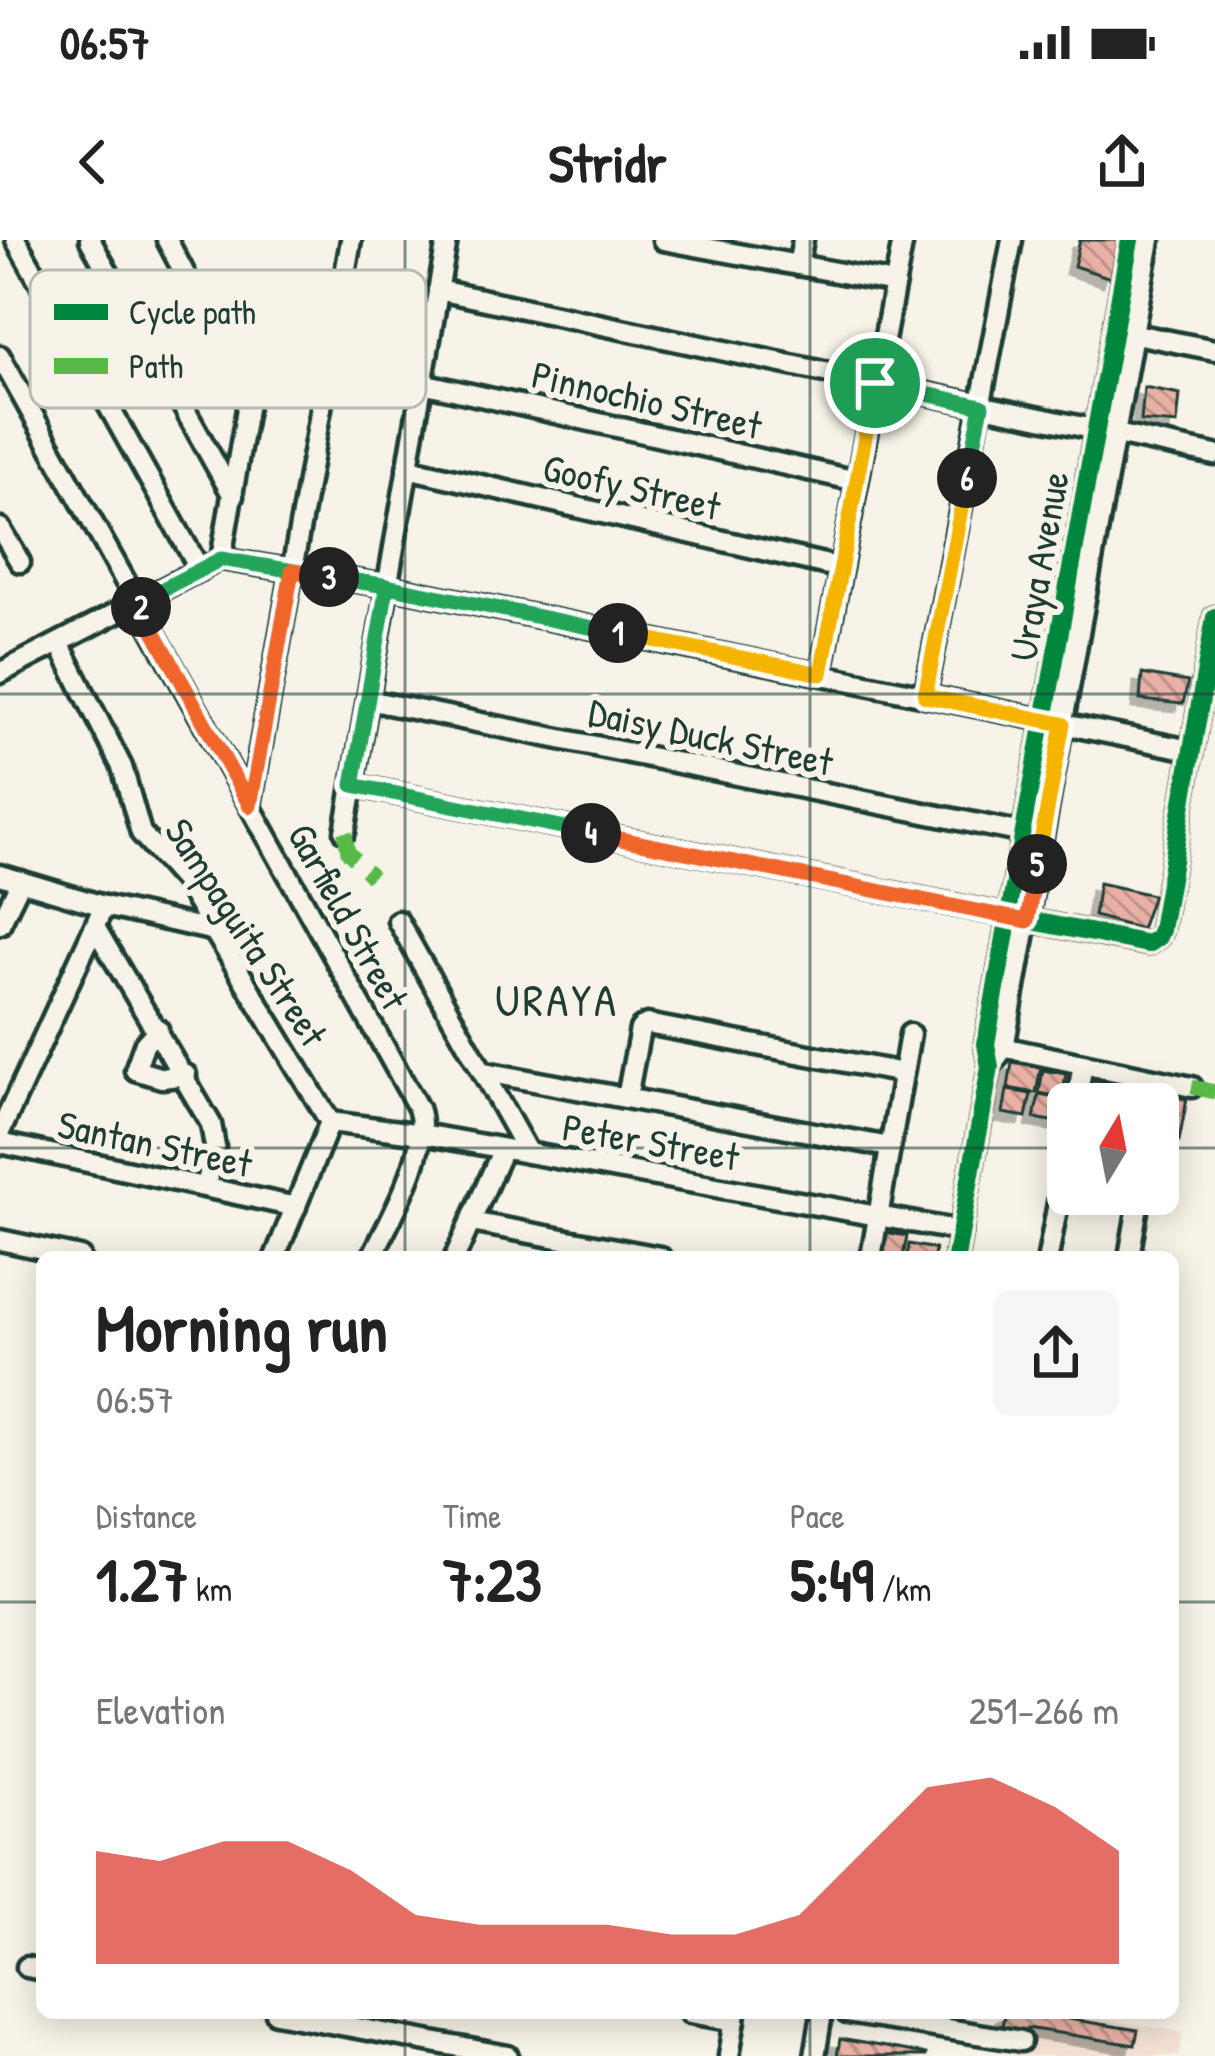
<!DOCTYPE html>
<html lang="en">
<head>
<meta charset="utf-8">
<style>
	:root { --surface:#fff; --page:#f6f6f6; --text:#222; --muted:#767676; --accent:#d93025 }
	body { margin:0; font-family:"Patrick Hand",sans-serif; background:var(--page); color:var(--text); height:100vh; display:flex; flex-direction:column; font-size:45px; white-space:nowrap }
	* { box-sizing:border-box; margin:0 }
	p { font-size:39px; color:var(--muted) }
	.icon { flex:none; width:66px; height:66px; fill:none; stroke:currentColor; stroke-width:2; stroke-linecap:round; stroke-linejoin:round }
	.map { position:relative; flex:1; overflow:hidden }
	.drawer { position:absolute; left:36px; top:1011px; width:1143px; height:768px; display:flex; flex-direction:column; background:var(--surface); border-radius:18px; box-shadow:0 6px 30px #0003 }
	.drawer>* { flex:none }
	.needle { width:78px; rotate:10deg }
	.buttons { position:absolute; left:1047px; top:843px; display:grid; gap:24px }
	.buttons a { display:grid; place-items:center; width:132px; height:132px; border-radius:18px; background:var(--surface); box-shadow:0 6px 30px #0003; font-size:60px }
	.pin { position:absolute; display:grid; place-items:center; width:102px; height:102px; color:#fff; margin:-51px; border:6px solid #fff; border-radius:50%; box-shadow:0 3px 12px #0007 }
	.km { position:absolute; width:60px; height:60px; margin:-30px; border-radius:50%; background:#222; color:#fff; font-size:33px; line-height:60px; text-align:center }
	.round { display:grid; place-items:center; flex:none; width:126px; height:126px; border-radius:18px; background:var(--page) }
	.overview { display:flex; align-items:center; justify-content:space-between; height:204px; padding:0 60px }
	h1 { font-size:66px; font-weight:700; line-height:90px }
	.metrics { display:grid; grid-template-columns:repeat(3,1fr); gap:18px; height:204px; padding:12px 60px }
	.metrics div { display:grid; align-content:center }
	.metrics b { font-size:60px; font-weight:700 }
	.metrics small { font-size:33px; font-weight:400 }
	.metrics p { font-size:33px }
	.chart { height:336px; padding:24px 60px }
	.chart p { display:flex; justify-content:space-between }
	.chart svg { width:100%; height:216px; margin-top:12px; fill:var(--accent); opacity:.7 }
	.status { display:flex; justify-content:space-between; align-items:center; height:84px; padding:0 60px; background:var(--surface); direction:ltr }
	.status svg { height:33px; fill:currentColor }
	header { display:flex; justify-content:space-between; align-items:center; height:156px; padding:0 60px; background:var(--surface); font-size:54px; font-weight:700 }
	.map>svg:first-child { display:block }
	.built { fill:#f3dfd4 }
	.building { fill:url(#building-back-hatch); stroke:#1f3d34; stroke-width:3; filter:url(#shadow) }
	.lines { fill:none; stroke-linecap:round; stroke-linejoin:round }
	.minor-casing { stroke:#1f3d34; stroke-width:27 }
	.minor { stroke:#f7f3e8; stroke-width:18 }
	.quiet { stroke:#58b947; stroke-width:15; stroke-dasharray:30 15; stroke-linecap:butt }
	.cycleway-casing { stroke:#f7f3e8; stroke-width:26 }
	.cycleway { stroke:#00873e; stroke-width:18 }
	.split-1-casing { stroke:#fff; stroke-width:24 }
	.split-2-casing { stroke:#fff; stroke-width:24 }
	.split-3-casing { stroke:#fff; stroke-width:24 }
	.split-4-casing { stroke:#fff; stroke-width:24 }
	.split-5-casing { stroke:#fff; stroke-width:24 }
	.split-6-casing { stroke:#fff; stroke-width:24 }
	.split-7-casing { stroke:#fff; stroke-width:24 }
	.split-1 { stroke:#f5b400; stroke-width:15 }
	.split-2 { stroke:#22a559; stroke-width:15 }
	.split-3 { stroke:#f0652b; stroke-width:15 }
	.split-4 { stroke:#22a559; stroke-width:15 }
	.split-5 { stroke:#f0652b; stroke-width:15 }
	.split-6 { stroke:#f5b400; stroke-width:15 }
	.split-7 { stroke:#22a559; stroke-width:15 }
	.grid { fill:none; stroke:#1f3d34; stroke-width:3; stroke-opacity:0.55 }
	.labels { text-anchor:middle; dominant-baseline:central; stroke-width:12; stroke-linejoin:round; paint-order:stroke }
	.street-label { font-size:39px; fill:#1f3d34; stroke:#f7f3e8 }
	.quarter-label { font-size:45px; letter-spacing:3px; fill:#1f3d34; stroke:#f7f3e8 }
	.key { fill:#f7f3e8; stroke:#b6bcb2; stroke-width:3 }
	.key-label { font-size:33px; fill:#1f3d34 }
</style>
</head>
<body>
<div class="status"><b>06:57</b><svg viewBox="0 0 49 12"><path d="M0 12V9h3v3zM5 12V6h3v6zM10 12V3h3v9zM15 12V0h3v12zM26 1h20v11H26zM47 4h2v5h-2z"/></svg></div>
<header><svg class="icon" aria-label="back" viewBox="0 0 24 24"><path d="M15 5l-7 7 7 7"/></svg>Stridr<svg class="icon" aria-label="share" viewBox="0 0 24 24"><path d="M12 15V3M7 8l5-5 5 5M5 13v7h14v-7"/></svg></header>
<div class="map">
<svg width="1215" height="1816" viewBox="0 0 1215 1816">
	<defs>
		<pattern id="building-back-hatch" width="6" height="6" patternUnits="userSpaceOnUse" patternTransform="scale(3)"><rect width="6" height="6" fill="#eab0a5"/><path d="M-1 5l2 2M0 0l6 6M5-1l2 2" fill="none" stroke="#bd9087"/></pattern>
		<filter id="shadow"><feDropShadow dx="-8" dy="8" stdDeviation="0" flood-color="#0004"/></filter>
	</defs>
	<rect width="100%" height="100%" fill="#f7f3e8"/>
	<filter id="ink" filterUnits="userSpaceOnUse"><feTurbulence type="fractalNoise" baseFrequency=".00833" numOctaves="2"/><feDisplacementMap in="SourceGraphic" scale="24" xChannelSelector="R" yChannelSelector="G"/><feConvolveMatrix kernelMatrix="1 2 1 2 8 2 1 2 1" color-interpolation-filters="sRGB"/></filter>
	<g filter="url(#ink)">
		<path class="built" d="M1001,1773H1062L1183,1792L1179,1816H1015L1018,1794L999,1791Z"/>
		<g class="building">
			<path d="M1080,0H1119L1111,38L1074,26Z"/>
			<path d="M1144,147L1180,154L1177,184L1141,181Z"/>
			<path d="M1142,434L1188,442L1183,464L1140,460Z"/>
			<path d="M1099,643L1153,655L1141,689L1094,676Z"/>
			<path d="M1012,822L1041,827L1036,853L1008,848Z"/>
			<path d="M1043,830L1066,834L1062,857L1039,853Z"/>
			<path d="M1087,839L1117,844L1113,864L1083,862Z"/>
			<path d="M1118,846L1145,851L1143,864H1114Z"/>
			<path d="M1007,850L1031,854L1026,877L1003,873Z"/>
			<path d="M1039,855L1062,859L1057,882L1034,878Z"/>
			<path d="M1168,856L1187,859L1179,901L1161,898Z"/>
			<path d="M884,992L907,996L903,1017H880Z"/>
			<path d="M909,1004L935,1009L934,1017H907Z"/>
			<path d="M1004,1773H1031L1138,1790L1135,1805L1027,1788V1793L1002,1789Z"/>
			<path d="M840,1799L926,1814V1816H837Z"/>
		</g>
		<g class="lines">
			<g class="minor-casing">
				<g id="minor">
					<path d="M16,0L200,330"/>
					<path d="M90,0L233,256"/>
					<path d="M167,0L249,157L221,319"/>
					<path d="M663,0L895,43"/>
					<path d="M798,25L803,0"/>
					<path d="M438,50L1215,215"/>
					<path d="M1125,92L1215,110"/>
					<path d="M0,116L418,868C433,908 389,980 372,1017"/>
					<path d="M422,143L857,241"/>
					<path d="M407,228L841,328"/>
					<path d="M0,288L20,322"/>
					<path d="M221,319L387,346L1190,510"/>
					<path d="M59,403L122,527L141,593L184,641L330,882"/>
					<path d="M0,433L209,325"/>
					<path d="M821,434L903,0"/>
					<path d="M925,456L1012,0"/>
					<path d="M368,460L1033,595"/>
					<path d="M353,545L1148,704L1158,697L1161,690L1215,377"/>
					<path d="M250,566L351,0"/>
					<path d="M345,592L447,0"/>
					<path d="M0,635L104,666L215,691"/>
					<path d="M398,681L528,913"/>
					<path d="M0,684L21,641"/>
					<path d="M95,687L211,884L215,907L206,947"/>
					<path d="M158,789L144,805L135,830L162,838L186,835"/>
					<path d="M997,806L1192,847"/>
					<path d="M990,827L1004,808L1150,0"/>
					<path d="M485,832L890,907"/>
					<path d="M627,857L640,789L647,784L903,833"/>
					<path d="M1076,864L1083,824"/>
					<path d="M330,882L422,894L961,991"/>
					<path d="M0,892L104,666"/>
					<path d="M0,903L296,967"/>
					<path d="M471,982L660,1017"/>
					<path d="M0,1000L80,1017"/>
					<path d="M275,1017L330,882"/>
					<path d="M455,1017L503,909"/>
					<path d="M871,1017L910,794"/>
					<path d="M956,1017L990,827L986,804L1130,0"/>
					<path d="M1048,1017L1068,909"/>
					<path d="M1129,1017L1140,954"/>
					<path d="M27,1727L42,1730"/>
					<path d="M276,1773L508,1816"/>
					<path d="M690,1773L735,1781"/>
					<path d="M847,1773L1021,1801"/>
					<path d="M729,1816L736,1773"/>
					<path d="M815,1816L822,1773"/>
				</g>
			</g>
			<use href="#minor" class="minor"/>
			<g class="quiet">
				<path d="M345,592L348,612L372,637"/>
				<path d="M1192,847L1215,852"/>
			</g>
			<g class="cycleway-casing">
				<g id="cycleway">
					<path d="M353,545L1148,704L1158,697L1161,690L1215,377"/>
					<path d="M956,1017L990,827L986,804L1130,0"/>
				</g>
			</g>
			<use href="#cycleway" class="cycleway"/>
		</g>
	</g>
	<g class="lines" filter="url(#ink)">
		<g class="split-1-casing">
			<path id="split-1" d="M618,393L821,434L875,143"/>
		</g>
		<g class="split-2-casing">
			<path id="split-2" d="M141,367L138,362L221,319L387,346L618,393"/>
		</g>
		<g class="split-3-casing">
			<path id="split-3" d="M141,367L250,566L292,331L329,337"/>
		</g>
		<g class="split-4-casing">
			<path id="split-4" d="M329,337L387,346L353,545L591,593"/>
		</g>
		<g class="split-5-casing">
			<path id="split-5" d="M591,593L1027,681L1037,624"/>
		</g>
		<g class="split-6-casing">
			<path id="split-6" d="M967,238L925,456L1063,484L1037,624"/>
		</g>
		<g class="split-7-casing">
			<path id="split-7" d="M875,143L982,166L967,238"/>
		</g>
		<use href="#split-1" class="split-1"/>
		<use href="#split-2" class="split-2"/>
		<use href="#split-3" class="split-3"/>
		<use href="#split-4" class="split-4"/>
		<use href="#split-5" class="split-5"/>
		<use href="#split-6" class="split-6"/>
		<use href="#split-7" class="split-7"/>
	</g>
	<path class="grid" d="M405,0V1017M810,0V1017M0,454H1215M0,908H1068M1158,908H1215M0,1362H42M1173,1362H1215M405,1773V1816M810,1773V1816"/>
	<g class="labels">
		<g class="street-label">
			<text transform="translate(647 159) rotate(13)">Pinnochio Street</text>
			<text transform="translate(632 246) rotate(13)">Goofy Street</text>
			<text transform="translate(1038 326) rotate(-80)">Uraya Avenue</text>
			<text transform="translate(711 496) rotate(12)">Daisy Duck Street</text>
			<text transform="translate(349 676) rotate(61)">Garfield Street</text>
			<text transform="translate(247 692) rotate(57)">Sampaguita Street</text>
			<text transform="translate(651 901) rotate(10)">Peter Street</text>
			<text transform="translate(155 903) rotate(12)">Santan Street</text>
		</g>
		<g class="quarter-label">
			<text x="557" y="759">URAYA</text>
		</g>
	</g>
	<rect x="30" y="30" width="396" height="138" rx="18" class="key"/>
	<rect x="54" y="64" width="54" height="16" fill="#00873e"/>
	<rect x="54" y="118" width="54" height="16" fill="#58b947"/>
	<g class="key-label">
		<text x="129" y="84">Cycle path</text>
		<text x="129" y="138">Path</text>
	</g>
</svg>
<div class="buttons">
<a><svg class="needle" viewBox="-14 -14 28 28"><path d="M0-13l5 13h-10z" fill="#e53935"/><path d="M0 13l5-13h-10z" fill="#767676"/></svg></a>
</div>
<div class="pin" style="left:875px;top:143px;background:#1e9e55"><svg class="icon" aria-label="arrive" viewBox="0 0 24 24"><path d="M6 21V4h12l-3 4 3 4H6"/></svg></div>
<b class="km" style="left:618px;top:393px">1</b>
<b class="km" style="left:141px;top:367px">2</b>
<b class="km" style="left:329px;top:337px">3</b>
<b class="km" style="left:591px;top:593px">4</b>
<b class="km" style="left:1037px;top:624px">5</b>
<b class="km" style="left:967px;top:238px">6</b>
<section class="drawer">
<div class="overview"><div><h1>Morning run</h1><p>06:57</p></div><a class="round"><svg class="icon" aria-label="share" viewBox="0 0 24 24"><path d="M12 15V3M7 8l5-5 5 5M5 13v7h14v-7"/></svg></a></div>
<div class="metrics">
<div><p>Distance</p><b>1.27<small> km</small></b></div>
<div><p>Time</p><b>7:23</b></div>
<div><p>Pace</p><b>5:49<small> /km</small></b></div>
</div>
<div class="chart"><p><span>Elevation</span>251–266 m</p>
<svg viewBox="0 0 160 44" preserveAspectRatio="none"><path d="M0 44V21L10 23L20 19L30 19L40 25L50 34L60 36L70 36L80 36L90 38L100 38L110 34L120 21L130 8L140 6L150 12L160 21V44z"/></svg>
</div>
</section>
</div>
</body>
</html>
